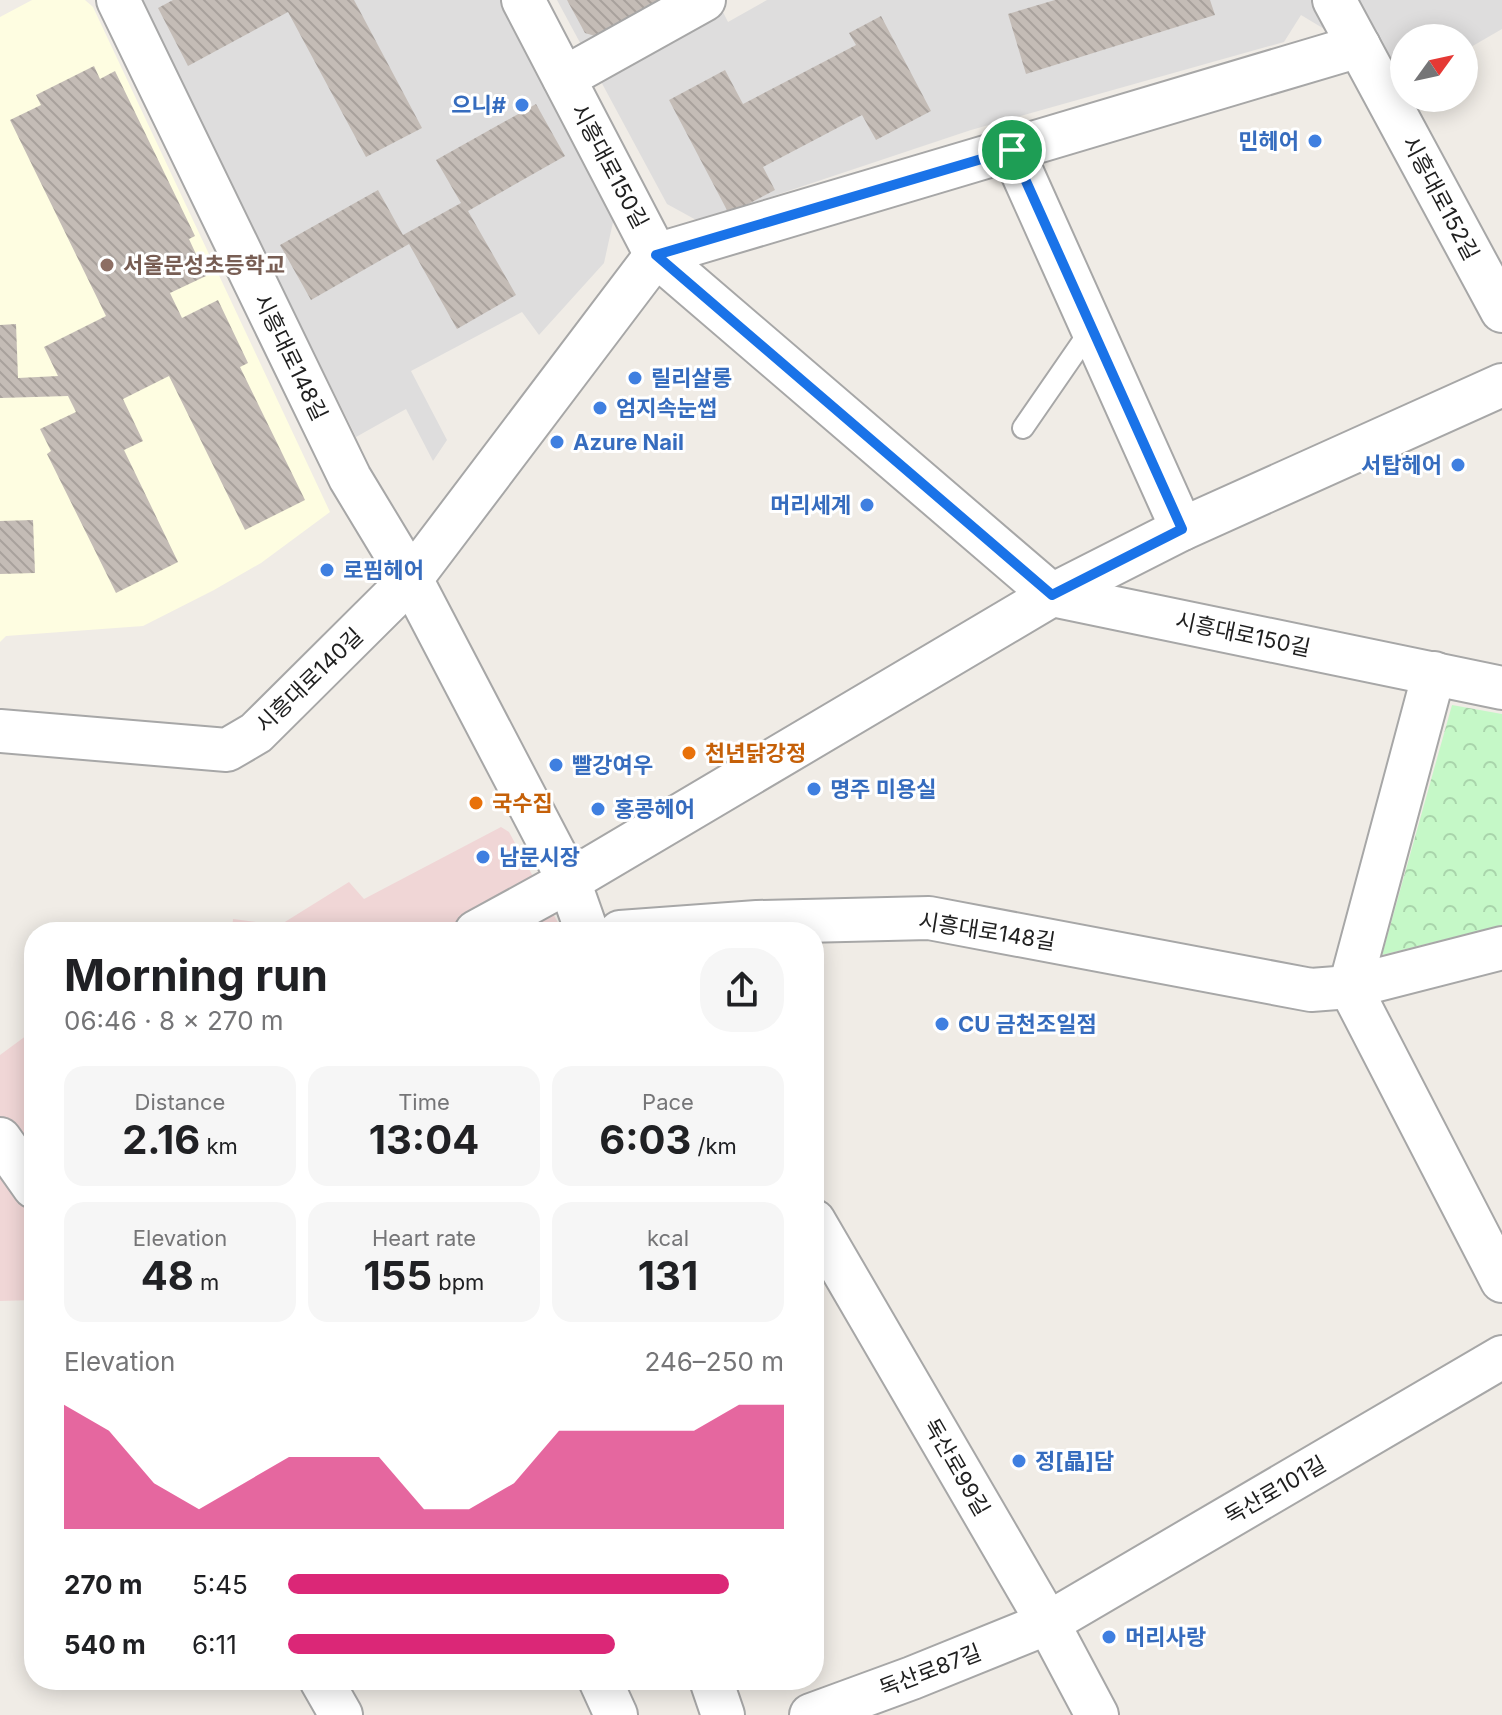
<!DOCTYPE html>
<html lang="en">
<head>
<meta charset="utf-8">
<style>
	:root { --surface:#fff; --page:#f6f6f6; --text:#202124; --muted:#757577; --accent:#db2777 }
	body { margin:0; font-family:Inter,"Noto Sans KR",sans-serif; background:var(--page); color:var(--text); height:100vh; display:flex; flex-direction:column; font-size:30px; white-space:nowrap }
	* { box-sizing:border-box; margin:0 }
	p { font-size:26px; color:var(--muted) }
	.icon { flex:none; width:44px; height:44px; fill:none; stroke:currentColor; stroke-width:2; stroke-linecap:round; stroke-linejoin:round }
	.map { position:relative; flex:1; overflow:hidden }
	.panel { position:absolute; left:24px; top:922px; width:800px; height:768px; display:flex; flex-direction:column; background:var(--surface); border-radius:32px; box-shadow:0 4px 20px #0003 }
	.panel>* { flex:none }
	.needle { width:52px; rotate:57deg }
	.controls { position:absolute; left:1390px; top:24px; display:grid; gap:16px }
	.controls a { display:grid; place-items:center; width:88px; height:88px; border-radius:50%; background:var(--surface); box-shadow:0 4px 20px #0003; font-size:40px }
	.pin { position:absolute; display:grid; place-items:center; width:68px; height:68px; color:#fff; margin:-34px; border:4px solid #fff; border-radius:50%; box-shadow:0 2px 8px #0007 }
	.round { display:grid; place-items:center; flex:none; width:84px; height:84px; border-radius:32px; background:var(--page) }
	.head { display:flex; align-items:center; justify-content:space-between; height:136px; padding:0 40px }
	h1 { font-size:44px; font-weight:700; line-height:60px }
	.metrics { display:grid; grid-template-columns:repeat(3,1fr); gap:12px; height:136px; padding:8px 40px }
	.metrics div { display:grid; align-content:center; border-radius:20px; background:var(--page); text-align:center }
	.metrics b { font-size:40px; font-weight:700 }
	.metrics small { font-size:22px; font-weight:400 }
	.metrics p { font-size:22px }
	.chart { height:224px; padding:16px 40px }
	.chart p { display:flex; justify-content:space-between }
	.chart svg { width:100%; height:144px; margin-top:8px; fill:var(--accent); opacity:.7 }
	ul { padding:0 40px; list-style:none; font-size:26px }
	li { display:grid; grid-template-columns:128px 96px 1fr; align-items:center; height:60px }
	li i { height:20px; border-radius:10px; background:var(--accent) }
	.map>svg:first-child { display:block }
	.residential { fill:#dedddd }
	.commercial { fill:#f0d6d6 }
	.education { fill:#fefde1 }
	.park { fill:url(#park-crowns) }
	.building { fill:url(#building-back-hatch) }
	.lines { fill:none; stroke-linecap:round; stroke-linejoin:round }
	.lane-casing { stroke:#a7a7a7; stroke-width:24 }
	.street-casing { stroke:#a7a7a7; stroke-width:46 }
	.lane { stroke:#fff; stroke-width:20 }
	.street { stroke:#fff; stroke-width:42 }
	.route-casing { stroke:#fff; stroke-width:16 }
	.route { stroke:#1a73e8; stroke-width:10 }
	.shop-dot { fill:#3f7fe0; stroke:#fff; stroke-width:3 }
	.education-dot { fill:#8d6e63; stroke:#fff; stroke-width:3 }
	.food-dot { fill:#e8710a; stroke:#fff; stroke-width:3 }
	.labels { text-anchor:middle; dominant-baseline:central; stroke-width:6; stroke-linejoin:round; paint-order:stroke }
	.shop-label { font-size:22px; font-weight:bold; fill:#366cbe; stroke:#fff; text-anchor:start }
	.street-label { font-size:22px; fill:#202020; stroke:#fff }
	.education-label { font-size:22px; font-weight:bold; fill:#785e54; stroke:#fff; text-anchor:start }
	.food-label { font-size:22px; font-weight:bold; fill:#c56008; stroke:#fff; text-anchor:start }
</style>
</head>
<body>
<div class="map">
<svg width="1502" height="1715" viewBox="0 0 1502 1715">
	<defs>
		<pattern id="park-crowns" width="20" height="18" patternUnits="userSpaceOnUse" patternTransform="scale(2)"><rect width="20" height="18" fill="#c5f8c7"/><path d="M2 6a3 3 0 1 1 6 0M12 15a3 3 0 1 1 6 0" fill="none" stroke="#a9d4ab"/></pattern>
		<pattern id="building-back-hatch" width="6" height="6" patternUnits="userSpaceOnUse" patternTransform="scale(2)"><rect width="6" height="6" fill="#c4bcb6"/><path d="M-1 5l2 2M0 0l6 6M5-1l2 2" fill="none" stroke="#a8a19c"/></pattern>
	</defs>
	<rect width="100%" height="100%" fill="#f0ece6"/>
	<g class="residential">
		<path d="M140,0H503L615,213L604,263L539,335L522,312L411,371L447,440L433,461L406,409L356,437Z"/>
		<path d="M557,0H717L728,22L767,0H1502V29L1464,51V38H1404V77L1301,15L1284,42L971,130L698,221L667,204Z"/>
	</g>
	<g class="commercial">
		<path d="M501,827L509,832L563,932H232L233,919L280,925L349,882L364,899Z"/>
		<path d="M34,1030V1300L0,1301V1055Z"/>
	</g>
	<path class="education" d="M32,0H85L93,7L330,512L261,563L214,590L143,626L6,636L0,642V17Z"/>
	<path class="park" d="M1452,705L1502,714V925L1382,955Z"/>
	<g class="building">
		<path d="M173,0H354L422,128L366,157L288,12L188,66L158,8Z"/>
		<path d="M567,0H671L605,39L585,33Z"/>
		<path d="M1055,0H1210L1215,15L1026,74L1008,14Z"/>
		<path d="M881,16L931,111L876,140L862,115L763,167L775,190L729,214L669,100L725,70L743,104L856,45L849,33Z"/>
		<path d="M94,66L100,79L115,71L195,236L189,239L206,276L170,293L182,318L218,300L248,363L240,367L305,500L245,530L169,376L123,399L143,441L124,450L178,562L116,593L47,454L51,451L40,429L76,412L68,396L0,398V325L16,324L18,378L58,376L44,347L106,316L10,120L41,105L36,95Z"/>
		<path d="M536,104L565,156L468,211L516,295L457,329L409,244L311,300L280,245L378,190L403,235L461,203L436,160Z"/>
		<path d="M33,520L35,573L0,574V521Z"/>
	</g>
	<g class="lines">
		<g class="lane-casing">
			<path id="lane" d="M1023,428L1092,328"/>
		</g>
		<g class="street-casing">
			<g id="street">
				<path d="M118,0L350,478L411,579L569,881L587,932"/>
				<path d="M523,0L656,255L1052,595L1502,688"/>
				<path d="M1334,0L1502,311"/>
				<path d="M564,78L704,0"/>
				<path d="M1012,150L1182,529"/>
				<path d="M1434,673L1350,987L1502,1281"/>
				<path d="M0,731L227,750L256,733L411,579L656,255L1359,46"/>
				<path d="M476,932L569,881L1052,595L1182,529L1502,385"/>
				<path d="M620,932L757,922L929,918L1311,990L1350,987L1502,948"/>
				<path d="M0,1139L34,1187"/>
				<path d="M814,1221L1048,1623L1097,1715"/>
				<path d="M321,1680L341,1715"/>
				<path d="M600,1680L616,1715"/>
				<path d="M711,1680L723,1715"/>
				<path d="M811,1715L912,1678L1048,1623L1502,1357"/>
			</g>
		</g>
		<use href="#lane" class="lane"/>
		<use href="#street" class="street"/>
	</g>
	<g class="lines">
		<g class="route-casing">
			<path id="route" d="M1012,150L1182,529L1052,595L656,255Z"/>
		</g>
		<use href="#route" class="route"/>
	</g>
	<g class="shop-dot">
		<circle cx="522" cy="105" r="8"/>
		<circle cx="1315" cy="141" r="8"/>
		<circle cx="635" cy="378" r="8"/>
		<circle cx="600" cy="408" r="8"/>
		<circle cx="557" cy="442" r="8"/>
		<circle cx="1458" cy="465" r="8"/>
		<circle cx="867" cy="505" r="8"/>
		<circle cx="327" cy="570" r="8"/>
		<circle cx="556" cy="765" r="8"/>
		<circle cx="814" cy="789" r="8"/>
		<circle cx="598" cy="809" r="8"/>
		<circle cx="483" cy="857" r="8"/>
		<circle cx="942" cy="1024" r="8"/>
		<circle cx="1019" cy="1461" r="8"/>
		<circle cx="1109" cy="1637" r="8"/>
	</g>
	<circle class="education-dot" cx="107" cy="265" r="8"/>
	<g class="food-dot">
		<circle cx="689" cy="753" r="8"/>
		<circle cx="476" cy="803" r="8"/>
	</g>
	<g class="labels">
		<g class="shop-label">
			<text x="506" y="105" text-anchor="end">으니#</text>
			<text x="1299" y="141" text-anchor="end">민헤어</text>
			<text x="651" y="378">릴리살롱</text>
			<text x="616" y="408">엄지속눈썹</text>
			<text x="573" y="442">Azure Nail</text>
			<text x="1442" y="465" text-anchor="end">서탑헤어</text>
			<text x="851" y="505" text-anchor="end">머리세계</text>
			<text x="343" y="570">로핌헤어</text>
			<text x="572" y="765">빨강여우</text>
			<text x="830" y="789">명주 미용실</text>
			<text x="614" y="809">홍콩헤어</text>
			<text x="499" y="857">남문시장</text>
			<text x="958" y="1024">CU 금천조일점</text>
			<text x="1035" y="1461">정[晶]담</text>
			<text x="1125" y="1637">머리사랑</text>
		</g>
		<g class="street-label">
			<text transform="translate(610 166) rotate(62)">시흥대로150길</text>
			<text transform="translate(1441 198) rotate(62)">시흥대로152길</text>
			<text transform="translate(291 357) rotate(64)">시흥대로148길</text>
			<text transform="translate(1243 634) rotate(12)">시흥대로150길</text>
			<text transform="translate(309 680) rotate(-44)">시흥대로140길</text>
			<text transform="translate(987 931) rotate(9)">시흥대로148길</text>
			<text transform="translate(957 1467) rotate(60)">독산로99길</text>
			<text transform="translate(1275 1490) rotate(-30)">독산로101길</text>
			<text transform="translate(930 1670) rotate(-21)">독산로87길</text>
		</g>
		<g class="education-label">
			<text x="123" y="265">서울문성초등학교</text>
		</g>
		<g class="food-label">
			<text x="705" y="753">천년닭강정</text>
			<text x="492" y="803">국수집</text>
		</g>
	</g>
</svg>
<div class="controls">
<a><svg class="needle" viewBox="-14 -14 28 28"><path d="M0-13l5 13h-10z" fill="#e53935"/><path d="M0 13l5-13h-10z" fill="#757577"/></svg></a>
</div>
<div class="pin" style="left:1012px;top:150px;background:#1e9e55"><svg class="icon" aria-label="arrive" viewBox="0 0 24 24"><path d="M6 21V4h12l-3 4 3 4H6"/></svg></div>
<section class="panel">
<div class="head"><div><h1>Morning run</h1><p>06:46 · 8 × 270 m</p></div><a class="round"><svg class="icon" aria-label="share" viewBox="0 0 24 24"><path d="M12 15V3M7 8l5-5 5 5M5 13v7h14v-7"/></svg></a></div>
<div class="metrics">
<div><p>Distance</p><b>2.16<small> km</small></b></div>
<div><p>Time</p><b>13:04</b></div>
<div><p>Pace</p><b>6:03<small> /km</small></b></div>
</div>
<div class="metrics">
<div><p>Elevation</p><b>48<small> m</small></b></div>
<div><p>Heart rate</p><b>155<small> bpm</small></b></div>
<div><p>kcal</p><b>131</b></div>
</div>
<div class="chart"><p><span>Elevation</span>246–250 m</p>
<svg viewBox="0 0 160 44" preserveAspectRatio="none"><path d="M0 44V6L10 14L20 30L30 38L40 30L50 22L60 22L70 22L80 38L90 38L100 30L110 14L120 14L130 14L140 14L150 6L160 6V44z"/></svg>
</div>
<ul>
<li><b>270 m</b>5:45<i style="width:89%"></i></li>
<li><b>540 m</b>6:11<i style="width:66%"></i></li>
</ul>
</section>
</div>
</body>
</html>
